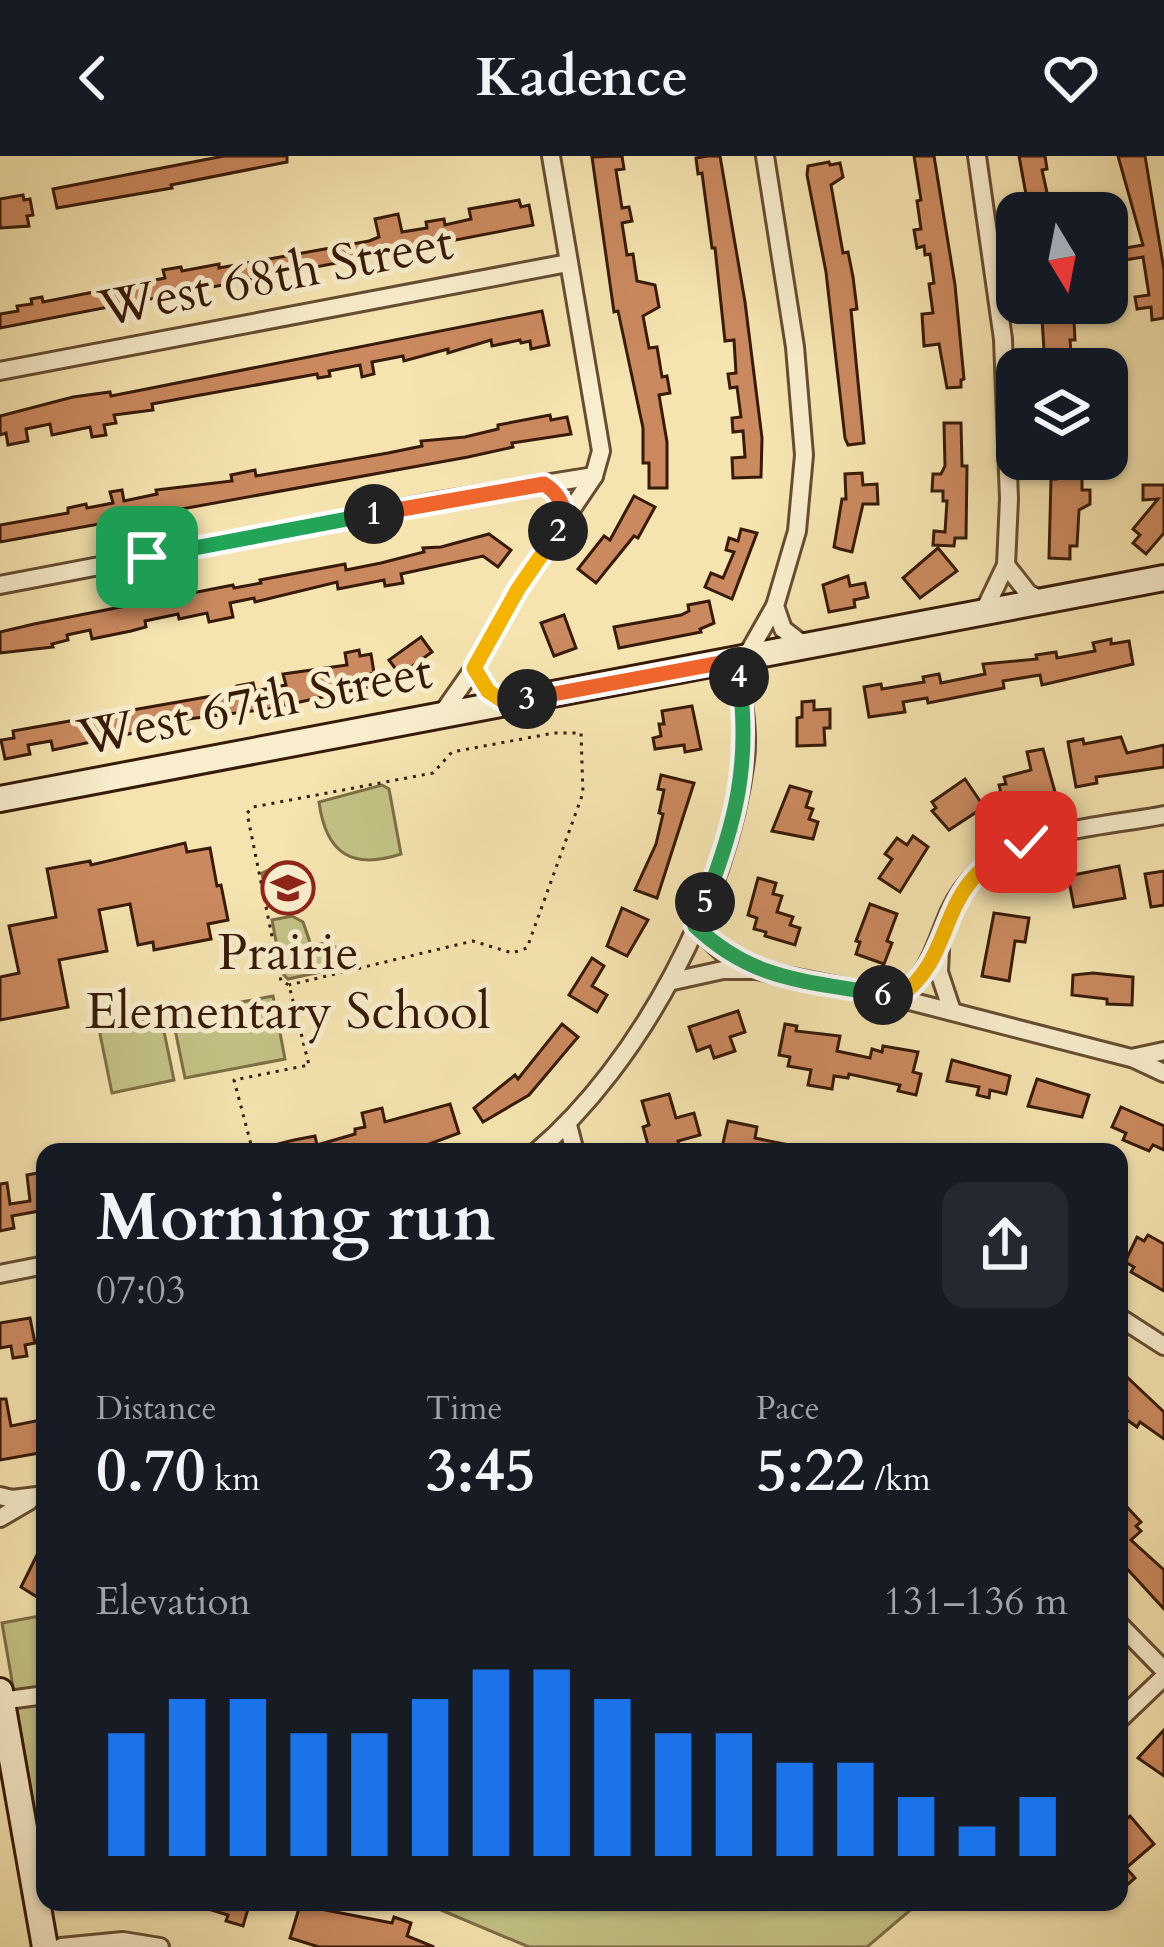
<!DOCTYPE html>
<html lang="en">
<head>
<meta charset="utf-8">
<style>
	:root { --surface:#171b24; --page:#242831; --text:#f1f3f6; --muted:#9ea1a6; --accent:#1a73e8 }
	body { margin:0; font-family:Cardo,serif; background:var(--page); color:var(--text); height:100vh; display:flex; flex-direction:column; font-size:45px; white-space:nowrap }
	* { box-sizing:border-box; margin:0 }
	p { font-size:39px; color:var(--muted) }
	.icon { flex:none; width:66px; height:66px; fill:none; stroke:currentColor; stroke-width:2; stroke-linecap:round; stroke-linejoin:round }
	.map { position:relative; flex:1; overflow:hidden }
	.sheet { position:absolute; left:36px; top:987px; width:1092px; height:768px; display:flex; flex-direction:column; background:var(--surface); border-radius:24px; box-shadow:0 3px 9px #0004 }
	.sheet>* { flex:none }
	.needle { width:78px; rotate:170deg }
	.controls { position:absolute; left:996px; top:36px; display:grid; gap:24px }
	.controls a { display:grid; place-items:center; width:132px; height:132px; border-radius:24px; background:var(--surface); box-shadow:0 3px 9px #0004; font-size:60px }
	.pin { position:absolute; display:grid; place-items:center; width:102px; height:102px; color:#fff; margin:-51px; border-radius:24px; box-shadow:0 6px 18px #0006 }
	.km { position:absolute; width:60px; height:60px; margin:-30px; border-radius:50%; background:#222; color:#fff; font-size:33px; line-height:60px; text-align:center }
	.round { display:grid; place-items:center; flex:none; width:126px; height:126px; border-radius:24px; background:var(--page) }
	.headline { display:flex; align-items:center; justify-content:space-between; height:204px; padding:0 60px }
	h1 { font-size:66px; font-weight:600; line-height:90px }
	.metrics { display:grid; grid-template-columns:repeat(3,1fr); gap:18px; height:204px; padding:12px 60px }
	.metrics div { display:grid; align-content:center }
	.metrics b { font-size:60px; font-weight:600 }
	.metrics small { font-size:33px; font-weight:400 }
	.metrics p { font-size:33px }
	.chart { height:336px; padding:24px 60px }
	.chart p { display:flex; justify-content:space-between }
	.chart svg { width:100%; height:216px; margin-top:12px; stroke:var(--accent); stroke-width:6 }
	header { display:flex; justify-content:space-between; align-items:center; height:156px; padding:0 60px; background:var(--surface); font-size:54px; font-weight:600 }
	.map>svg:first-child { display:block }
	.green { fill:#c3c286; stroke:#7d6e46; stroke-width:3 }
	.building { fill:#cb895f; stroke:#371a07; stroke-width:3 }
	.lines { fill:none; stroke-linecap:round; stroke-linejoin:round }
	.street-casing { stroke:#664c31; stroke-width:22 }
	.secondary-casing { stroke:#371a07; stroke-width:30 }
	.path { stroke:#371a07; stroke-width:3; stroke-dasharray:3 6; stroke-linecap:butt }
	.street { stroke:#f8edcc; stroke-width:16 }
	.secondary { stroke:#f8edcc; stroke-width:24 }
	.split-1-casing { stroke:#fff; stroke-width:24 }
	.split-2-casing { stroke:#fff; stroke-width:24 }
	.split-3-casing { stroke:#fff; stroke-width:24 }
	.split-4-casing { stroke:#fff; stroke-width:24 }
	.split-5-casing { stroke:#fff; stroke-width:24 }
	.split-6-casing { stroke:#fff; stroke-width:24 }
	.split-7-casing { stroke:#fff; stroke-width:24 }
	.split-1 { stroke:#22a559; stroke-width:15 }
	.split-2 { stroke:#f0652b; stroke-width:15 }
	.split-3 { stroke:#f5b400; stroke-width:15 }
	.split-4 { stroke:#f0652b; stroke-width:15 }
	.split-5 { stroke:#22a559; stroke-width:15 }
	.split-6 { stroke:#22a559; stroke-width:15 }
	.split-7 { stroke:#f5b400; stroke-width:15 }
	.labels { text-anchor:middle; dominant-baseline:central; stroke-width:10; stroke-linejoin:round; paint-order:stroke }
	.street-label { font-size:51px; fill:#371a07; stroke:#f8edcc }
	.poi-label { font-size:51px; fill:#371a07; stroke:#f8edcc }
</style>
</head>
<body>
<header><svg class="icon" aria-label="back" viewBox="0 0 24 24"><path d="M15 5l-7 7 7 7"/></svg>Kadence<svg class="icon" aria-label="heart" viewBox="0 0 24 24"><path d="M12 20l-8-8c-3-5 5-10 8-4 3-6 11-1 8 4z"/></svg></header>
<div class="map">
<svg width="1164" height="1791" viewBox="0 0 1164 1791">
	<rect width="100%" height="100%" fill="#f5e4b0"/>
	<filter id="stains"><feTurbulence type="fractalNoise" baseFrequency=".00167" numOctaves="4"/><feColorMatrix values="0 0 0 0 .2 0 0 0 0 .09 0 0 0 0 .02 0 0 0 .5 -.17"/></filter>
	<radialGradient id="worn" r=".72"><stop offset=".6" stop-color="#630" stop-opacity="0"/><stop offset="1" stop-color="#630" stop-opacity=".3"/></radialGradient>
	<g class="green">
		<path d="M382,629L389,633L401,698C352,714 326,698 319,646Z"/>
		<path d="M285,706L294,709L301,729L294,740L268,750L262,717Z"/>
		<path d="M292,760L303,766L311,789L327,787L335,791L334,813L288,823L282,817L272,764Z"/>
		<path d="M273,840L285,903L185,922L172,859Z"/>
		<path d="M161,861L174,924L112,937L99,873Z"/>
		<path d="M45,1459V1669L37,1670L2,1467Z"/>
		<path d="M422,1746H915L914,1751L867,1791H529Z"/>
	</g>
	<g class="building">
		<path d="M224,0H287V6L171,29L172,32L57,52L53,33Z"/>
		<path d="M622,0L624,13L616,14L622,52L629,51L632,65L622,67L627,99L633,98L637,125L655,129L659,151L643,160L649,192L657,191L662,221L667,220L670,237L659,239L667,286V332H649V307H643V272L618,155L614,156L592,1Z"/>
		<path d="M708,0H720L745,146L762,282L761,321L733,322L732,302L745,301L743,275L733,276L732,262L741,261L737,231L730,232L728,218L736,217L734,184L725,185L715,92H712L702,17L698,18L696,2Z"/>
		<path d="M914,0H934L955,129L964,223L961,224V231L947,232L939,188L924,190L922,158L933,157L929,128L934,127L930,98L925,99L924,90L917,92L914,74L921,73L917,45L921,44Z"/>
		<path d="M1019,0H1045L1047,13L1042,14L1050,50L1045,51L1046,57L1029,55Z"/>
		<path d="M1118,0H1145L1164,114V162L1152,164L1151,151L1137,153L1135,141L1149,139L1143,101L1107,107V95L1143,89Z"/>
		<path d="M829,6L830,9L840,7L843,21L831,29L843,97L848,96L853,121L857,153L851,154L864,287L848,289L845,282L826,116L807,19L808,10Z"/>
		<path d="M23,39L24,44L30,43L33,59L27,60L29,70L0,72V43Z"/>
		<path d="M519,44L521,51L529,49L533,69L0,172V158L18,155L17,150L32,148L31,143L42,141L43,146L165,122L163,114L181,111L182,115L219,108V112L369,85L379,81L375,63L398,58L402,76L427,72L426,66L444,63L445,69L471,63L469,53Z"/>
		<path d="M1041,147H1073L1075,184H1070L1072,208L1045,210Z"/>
		<path d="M542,155L549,189L531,193L530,185L521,187L520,184L492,190L491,184L448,197V193L404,205L403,200L372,206L374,218L362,221L360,209L329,215L330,220L318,222L317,218L195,240L152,248L153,254L114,259L116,267L104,269L106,279L92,281L90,271L52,279L50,268L26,273L28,285L8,289L6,277L0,279V260L73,241L110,236L111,240Z"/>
		<path d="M550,259L551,264L567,261L571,278L512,287L513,291L468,301L0,386V369L68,357V352L86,348L87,352L113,347L110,336L122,334L124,345L157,338L156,334L232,325L231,319L255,314L256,320L388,297L422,290L421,285L465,281L498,273V269Z"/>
		<path d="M944,267H961L962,310H967L966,382H955L954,390L933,389L934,375L945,376L947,345H943V335H932L933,318H941L945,310Z"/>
		<path d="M1055,303H1082V334H1090V348L1079,354L1077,390H1070V403L1049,402L1051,323H1056Z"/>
		<path d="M862,317L863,329L877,328L878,348H863L852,396L840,393L834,391L842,343H846L845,318Z"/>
		<path d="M1143,329H1164V377L1146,398L1133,387L1140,379L1133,373L1158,343L1143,344Z"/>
		<path d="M634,340L655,351L638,382L634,380L596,427L578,413L604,380L610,384Z"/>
		<path d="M741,373L757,377L732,443L705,431L711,417L723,422L734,396L726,394L729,382L738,385Z"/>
		<path d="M489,378L511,394L498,411L483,400L401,418L403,427L385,430L384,424L338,433L337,426L255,446L254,442L230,447L233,461L209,466L207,457L179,463L178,458L145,465L146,471L131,475L92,483L90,474L67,479L68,484L52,488L53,491L0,497V476L34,468L233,429L234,432L261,427L260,424L345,408L346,414L381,407L424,396L423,392L441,391Z"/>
		<path d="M938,392L957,415L920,442L903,422Z"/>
		<path d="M848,420L850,430L865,427L868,441L854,444L855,451L829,456L823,429Z"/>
		<path d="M709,445L714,467L700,473L701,476L619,492L614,471L681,459L689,455L688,449Z"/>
		<path d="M564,459L576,492L554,500L541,467Z"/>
		<path d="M421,481L432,496L400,519L389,504Z"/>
		<path d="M1111,483V488L1129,485L1133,508L1042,529L1040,519L1003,525L1004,532L928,547L927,542L903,546L905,556L869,561L864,531L881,528L882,533L924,526L923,521L939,518L941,527L985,518L983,508L1037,503L1036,499L1056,496L1057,502L1095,495L1093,487Z"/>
		<path d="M359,494L360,500L371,498L374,517L366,519L368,531L268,553L156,567L157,572L53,594L51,585L28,589L30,598L5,603L1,584L14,582L13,575L229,537L238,535L237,530L253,527L255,535L286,529L283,518L347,509L345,497Z"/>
		<path d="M814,545V554L830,553V572H824L825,589L797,590V562L802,561V546Z"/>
		<path d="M692,550L701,593L685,596L684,589L655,593L653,582L661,580L659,568H664L662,555Z"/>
		<path d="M1121,581L1127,597L1164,589V611L1096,621L1097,627L1076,631L1068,586L1083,583L1084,588Z"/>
		<path d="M1043,593L1055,636L1004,649L999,629L1006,628L1004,621L1031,614L1027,596Z"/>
		<path d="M661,619L694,627L657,742L635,734L656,688L663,658L659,657L664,634L658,633Z"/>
		<path d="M965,623L984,651L949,674L932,655L936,652L932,646Z"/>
		<path d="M790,630L811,636L806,651L813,653L809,663L818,666L813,683L772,675Z"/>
		<path d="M913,680L928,691L900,736L879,722L892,703L885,698L897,682L907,689Z"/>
		<path d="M185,687L187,696L210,692L217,730L221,729L228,764L208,768L211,783L154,794L153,786L138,789L130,748L99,754L107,795L59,804L68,851L0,864V821L19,817L9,770L56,761L47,713L90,705L91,709Z"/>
		<path d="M1119,710L1125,742L1074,751L1068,720Z"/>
		<path d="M1164,715V749L1151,751L1145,718Z"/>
		<path d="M758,722L776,727L773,738L782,740L777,756L793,761L790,769L800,772L795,789L765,780L766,776L754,773L757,762L748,759Z"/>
		<path d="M870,748L897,758L887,785L892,787L884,808L856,798L860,786L856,785Z"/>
		<path d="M622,752L648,764L627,800L607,790Z"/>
		<path d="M994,757L1029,762L1025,786L1015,785L1009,825L982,820Z"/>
		<path d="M592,802L604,810L592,830L607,839L597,856L569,839Z"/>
		<path d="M1093,817L1133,821L1132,849L1107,848V843L1072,839L1073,819Z"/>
		<path d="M738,855L745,876L730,881L735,895L714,902L710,890L697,895L689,871Z"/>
		<path d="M562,868L578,881L529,939L483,966L474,952L515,919L518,923Z"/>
		<path d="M785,868L797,870L796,875L840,880L837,895L870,902L872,893L882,896L883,890L918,896L913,916L921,918L916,939L898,935L900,929L849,918L848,922L834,920L832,933L808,929L811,914L788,910L790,901L779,899Z"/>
		<path d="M952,904L1010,920L1006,938L990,934L989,942L977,939L979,931L947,925Z"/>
		<path d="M1037,923L1089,939L1082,961L1028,950Z"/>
		<path d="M669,938L676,962L694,957L700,979L678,985L680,992L650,996L643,971L649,969L642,945Z"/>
		<path d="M450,948L459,977L408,996H271L270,990L294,984L315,980L317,989L355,978V973L365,971L362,957L382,952L385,966Z"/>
		<path d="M1121,951L1164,970V994L1153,989L1149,995L1123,984L1126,977L1112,971Z"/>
		<path d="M728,965L757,971L755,982L794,990V996H721Z"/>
		<path d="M43,1016L45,1054L12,1060L14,1072L0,1075V1028L7,1027L10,1048L30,1045L27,1019Z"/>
		<path d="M1148,1079L1164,1088V1135L1131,1116L1134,1111L1125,1106L1137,1081L1144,1085Z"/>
		<path d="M30,1162L35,1187L25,1189L27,1200L13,1202L11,1190L0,1192V1167Z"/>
		<path d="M1128,1222L1164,1256V1283L1140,1266L1137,1271L1123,1261L1127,1255L1119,1249V1234Z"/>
		<path d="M0,1243H6L11,1270L45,1263V1296L0,1304Z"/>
		<path d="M1127,1351L1141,1366L1136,1370L1141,1375L1131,1384L1164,1414V1453L1119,1404V1359Z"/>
		<path d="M37,1399L45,1404V1446L21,1431Z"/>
		<path d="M1164,1574V1620L1138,1602Z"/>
		<path d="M1130,1660L1154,1688L1126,1712L1135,1722L1119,1736V1669Z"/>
		<path d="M196,1746H250L243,1770L226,1765L228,1759L195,1749Z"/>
		<path d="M300,1749L392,1767L394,1761L411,1767L407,1780L434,1791H319L290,1782Z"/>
	</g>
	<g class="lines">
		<g class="street-casing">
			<g id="street">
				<path d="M765,0L795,191L804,299L797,375L775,450L783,473L805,490"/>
				<path d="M977,0L1003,183L1009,343L1006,409L983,457"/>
				<path d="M0,215L568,107"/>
				<path d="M1006,409L1028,437L1042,445"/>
				<path d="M0,429L440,345L594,320"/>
				<path d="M746,501L775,450"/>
				<path d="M474,512L488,535L506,547"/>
				<path d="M441,559L474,512L518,433L594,320L601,295L551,0"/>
				<path d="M695,770L722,796L755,813"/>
				<path d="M940,794L939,816L952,855"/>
				<path d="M673,825L723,814H756L898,842L1131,902L1164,895"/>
				<path d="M898,842C930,819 935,789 950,755C987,673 1087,674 1164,659"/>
				<path d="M1132,902L1164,917"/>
				<path d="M568,969L575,996"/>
				<path d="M536,996C640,908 728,741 745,604C749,571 741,537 736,504"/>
				<path d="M0,1118L45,1109"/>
				<path d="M1119,1161L1164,1190"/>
				<path d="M0,1340L12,1343L45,1339"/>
				<path d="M0,1362L29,1345"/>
				<path d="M1119,1468L1164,1514"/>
				<path d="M0,1545L45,1539"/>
				<path d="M1119,1564L1164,1521"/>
				<path d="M61,1791L123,1785L160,1791"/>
			</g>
		</g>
		<g class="secondary-casing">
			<g id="secondary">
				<path d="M0,643L1164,422"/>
				<path d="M0,1535L45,1791"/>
			</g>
		</g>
		<path class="path" d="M253,996L234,924L309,909L289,829L281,825L247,657L253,651L433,617L452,596L554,577H581L583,637L527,792L512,797L473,785L289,829"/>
		<use href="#street" class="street"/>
		<use href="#secondary" class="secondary"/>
	</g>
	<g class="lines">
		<g class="split-1-casing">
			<path id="split-1" d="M147,401L374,358"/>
		</g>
		<g class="split-2-casing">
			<path id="split-2" d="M374,358L544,328C558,337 563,347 566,364L558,375"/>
		</g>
		<g class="split-3-casing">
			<path id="split-3" d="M527,543L506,547L488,535L474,512L518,433L558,375"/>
		</g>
		<g class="split-4-casing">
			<path id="split-4" d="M527,543L736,504L739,521"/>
		</g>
		<g class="split-5-casing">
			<path id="split-5" d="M705,746C736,667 751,606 739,521"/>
		</g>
		<g class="split-6-casing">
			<path id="split-6" d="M705,746L695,770C754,826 806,824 883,839"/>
		</g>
		<g class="split-7-casing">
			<path id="split-7" d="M883,839L898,842C963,795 929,727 1026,686"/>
		</g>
		<use href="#split-1" class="split-1"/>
		<use href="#split-2" class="split-2"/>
		<use href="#split-3" class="split-3"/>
		<use href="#split-4" class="split-4"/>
		<use href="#split-5" class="split-5"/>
		<use href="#split-6" class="split-6"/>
		<use href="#split-7" class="split-7"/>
	</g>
	<defs>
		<g id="school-ring" transform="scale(2.7)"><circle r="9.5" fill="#f8edcc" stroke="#8f2418" stroke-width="1.5"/><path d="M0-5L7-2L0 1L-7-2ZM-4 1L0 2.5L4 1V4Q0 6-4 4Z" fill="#8f2418"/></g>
	</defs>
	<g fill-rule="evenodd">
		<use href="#school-ring" x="288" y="732"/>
	</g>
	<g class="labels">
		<g class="street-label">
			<text transform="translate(276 120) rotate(-11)">West 68th Street</text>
			<text transform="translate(255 549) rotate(-11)">West 67th Street</text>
		</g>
		<g class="poi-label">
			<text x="288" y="797">Prairie<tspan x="288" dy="59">Elementary School</tspan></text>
		</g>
	</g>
	<rect width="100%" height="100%" filter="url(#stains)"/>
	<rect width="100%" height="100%" fill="url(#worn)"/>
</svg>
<div class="controls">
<a><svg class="needle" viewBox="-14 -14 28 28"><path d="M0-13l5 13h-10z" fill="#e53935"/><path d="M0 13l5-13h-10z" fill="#9ea1a6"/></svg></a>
<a><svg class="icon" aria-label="layers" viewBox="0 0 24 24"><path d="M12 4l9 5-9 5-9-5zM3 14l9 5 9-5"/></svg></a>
</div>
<div class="pin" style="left:147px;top:401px;background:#1e9e55"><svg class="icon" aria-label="arrive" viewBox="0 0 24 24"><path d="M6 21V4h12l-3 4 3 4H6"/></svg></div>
<div class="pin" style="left:1026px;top:686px;background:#d93025"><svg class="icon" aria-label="check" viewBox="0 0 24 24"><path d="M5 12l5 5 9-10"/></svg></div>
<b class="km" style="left:374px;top:358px">1</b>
<b class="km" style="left:558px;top:375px">2</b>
<b class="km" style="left:527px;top:543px">3</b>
<b class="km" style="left:739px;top:521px">4</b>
<b class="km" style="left:705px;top:746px">5</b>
<b class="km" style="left:883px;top:839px">6</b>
<section class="sheet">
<div class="headline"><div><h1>Morning run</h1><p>07:03</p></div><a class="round"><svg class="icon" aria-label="share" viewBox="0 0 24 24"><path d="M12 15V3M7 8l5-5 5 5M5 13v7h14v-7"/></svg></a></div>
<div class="metrics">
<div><p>Distance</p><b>0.70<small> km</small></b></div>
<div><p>Time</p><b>3:45</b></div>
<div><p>Pace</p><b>5:22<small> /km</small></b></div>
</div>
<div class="chart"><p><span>Elevation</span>131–136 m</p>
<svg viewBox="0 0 160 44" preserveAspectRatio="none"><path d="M5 44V19M15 44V12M25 44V12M35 44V19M45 44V19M55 44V12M65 44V6M75 44V6M85 44V12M95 44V19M105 44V19M115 44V25M125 44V25M135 44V32M145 44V38M155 44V32"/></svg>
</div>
</section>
</div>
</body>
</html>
